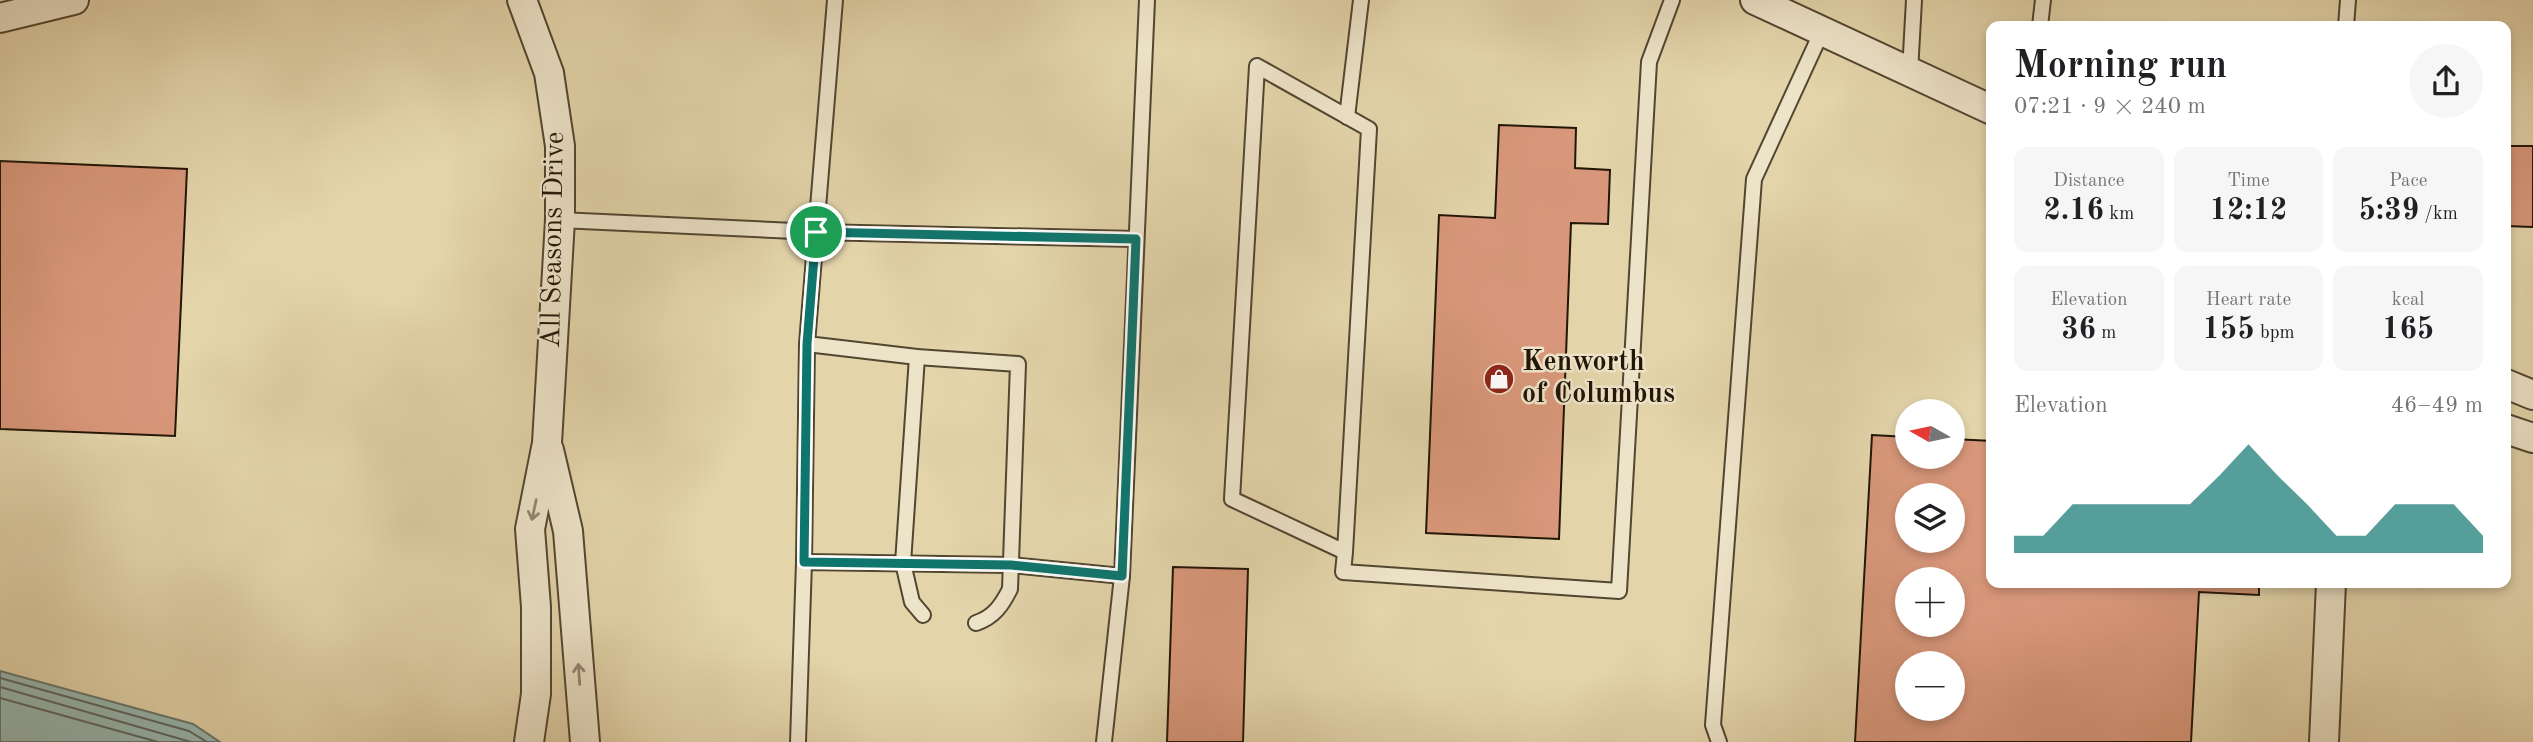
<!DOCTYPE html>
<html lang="en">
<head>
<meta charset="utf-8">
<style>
	:root { --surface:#fff; --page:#f6f6f6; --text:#202124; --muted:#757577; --accent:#0f766e }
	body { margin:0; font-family:"Old Standard TT",serif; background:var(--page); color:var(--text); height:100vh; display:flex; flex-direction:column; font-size:26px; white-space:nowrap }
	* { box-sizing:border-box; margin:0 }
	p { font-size:23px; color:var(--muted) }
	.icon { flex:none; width:38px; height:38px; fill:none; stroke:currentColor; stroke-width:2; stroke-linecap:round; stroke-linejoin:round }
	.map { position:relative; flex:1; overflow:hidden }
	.panel { position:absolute; left:1986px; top:21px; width:525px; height:567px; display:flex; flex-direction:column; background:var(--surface); border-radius:14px; box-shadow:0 4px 10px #0003 }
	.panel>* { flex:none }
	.needle { width:46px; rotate:279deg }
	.fabs { position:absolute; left:1895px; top:399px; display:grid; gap:14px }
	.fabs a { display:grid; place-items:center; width:70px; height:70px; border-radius:50%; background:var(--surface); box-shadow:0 4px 10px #0003; font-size:35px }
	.pin { position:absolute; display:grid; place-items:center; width:60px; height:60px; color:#fff; margin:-30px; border:4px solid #fff; border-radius:50%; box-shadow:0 2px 7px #0007 }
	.round { display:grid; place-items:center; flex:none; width:74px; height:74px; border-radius:37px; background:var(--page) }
	.summary { display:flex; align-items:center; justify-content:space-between; height:119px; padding:0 28px }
	h1 { font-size:38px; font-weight:800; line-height:52px }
	.stats { display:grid; grid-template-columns:repeat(3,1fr); gap:10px; height:119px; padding:7px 28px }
	.stats div { display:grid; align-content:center; border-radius:14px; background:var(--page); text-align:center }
	.stats b { font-size:30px; font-weight:800 }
	.stats small { font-size:19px; font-weight:400 }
	.stats p { font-size:19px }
	.chart { height:196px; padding:14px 28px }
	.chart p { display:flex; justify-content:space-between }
	.chart svg { width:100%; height:126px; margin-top:7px; fill:var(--accent); opacity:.7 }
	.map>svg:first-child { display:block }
	.water { fill:#97b7b1; stroke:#68776d; stroke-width:2 }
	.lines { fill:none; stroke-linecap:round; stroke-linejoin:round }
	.shore { stroke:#5c665c; stroke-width:2 }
	.building { fill:#d8977a; stroke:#221607; stroke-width:2; fill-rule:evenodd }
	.lane-casing { stroke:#524630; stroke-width:18 }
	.street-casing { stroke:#524630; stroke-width:32 }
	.lane { stroke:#ede3c8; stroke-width:14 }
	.street { stroke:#ede3c8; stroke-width:28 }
	.oneway { stroke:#928771 }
	.route-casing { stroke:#fff; stroke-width:14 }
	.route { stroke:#0f766e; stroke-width:9 }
	.labels { text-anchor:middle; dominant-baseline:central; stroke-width:5; stroke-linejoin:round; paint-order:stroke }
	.street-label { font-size:28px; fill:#221607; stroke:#ede3c8 }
	.poi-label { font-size:28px; font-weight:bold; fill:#221607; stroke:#ede3c8; text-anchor:start }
</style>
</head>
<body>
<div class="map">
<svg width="2533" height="742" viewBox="0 0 2533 742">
	<rect width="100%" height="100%" fill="#e3d4aa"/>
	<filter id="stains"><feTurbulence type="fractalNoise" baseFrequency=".00286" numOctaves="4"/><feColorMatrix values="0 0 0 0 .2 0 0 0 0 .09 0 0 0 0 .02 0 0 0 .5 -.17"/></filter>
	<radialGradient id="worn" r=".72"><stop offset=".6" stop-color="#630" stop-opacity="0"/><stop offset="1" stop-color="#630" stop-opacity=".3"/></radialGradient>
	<path class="water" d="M0,671L193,724L220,742H0Z"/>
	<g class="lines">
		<g class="shore">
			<path d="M0,678L189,731L207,742"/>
			<path d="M0,687L191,742"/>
			<path d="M0,698L158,742"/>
		</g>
	</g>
	<g class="building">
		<path d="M1499,125L1576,128L1575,168L1610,170L1608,224L1571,223L1559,539L1426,533L1439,215L1495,218Z"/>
		<path d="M2506,146H2533V227L2506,226Z"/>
		<path d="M0,161L187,169L175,436L0,429Z"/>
		<path d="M1872,435L1908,437V457H1953V439L1992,441V583H2259V595L2199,592L2191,742H1855ZM1908,495H1953V541H1908ZM1908,579H1953V625H1908ZM1908,663H1953V709H1908Z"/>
		<path d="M1173,567L1248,569L1243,742H1167Z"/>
	</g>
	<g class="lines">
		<g class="lane-casing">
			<g id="lane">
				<path d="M2040,26L2043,0"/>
				<path d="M2346,26L2348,0"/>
				<path d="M1910,72L1914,0"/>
				<path d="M1347,117L1361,0"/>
				<path d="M560,220L816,232L835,0"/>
				<path d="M917,357L903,563L912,602L923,615"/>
				<path d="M1345,552L1232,499L1257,66L1369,129L1345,552L1343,572L1619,591L1649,62L1672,0"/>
				<path d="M804,562L807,344"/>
				<path d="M976,623C994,617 1002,605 1010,589L1018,364L917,357L807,344L816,232L1136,239"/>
				<path d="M798,742L804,562L1011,565L1122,576"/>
				<path d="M1104,742L1122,576L1147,0"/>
				<path d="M1719,742L1713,725L1754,179L1822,31"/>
			</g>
		</g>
		<g class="street-casing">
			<g id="street">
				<path d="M522,0L549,73L560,146V220L547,443L530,529L536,607V694L529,742"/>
				<path d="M1755,0L1992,110"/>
				<path d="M0,18L74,0"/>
				<path d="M2506,384L2533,395"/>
				<path d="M2506,429L2533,438"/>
				<path d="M549,450L568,531L585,742"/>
				<path d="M2324,742L2331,583"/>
			</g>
		</g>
		<use href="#lane" class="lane"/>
		<use href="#street" class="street"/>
	</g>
	<defs><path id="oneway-shaft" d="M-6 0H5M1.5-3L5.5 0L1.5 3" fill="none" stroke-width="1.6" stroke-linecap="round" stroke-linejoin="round" transform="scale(1.75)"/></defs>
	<g class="oneway">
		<use href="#oneway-shaft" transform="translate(534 510) rotate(102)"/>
		<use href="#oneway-shaft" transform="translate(579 674) rotate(-94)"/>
	</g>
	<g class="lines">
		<g class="route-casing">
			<path id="route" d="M816,232L1136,239L1122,576L1011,565L804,562L807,344Z"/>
		</g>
		<use href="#route" class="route"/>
	</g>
	<defs>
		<g id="shop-disc" transform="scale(1.575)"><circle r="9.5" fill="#8f2418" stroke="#ede3c8"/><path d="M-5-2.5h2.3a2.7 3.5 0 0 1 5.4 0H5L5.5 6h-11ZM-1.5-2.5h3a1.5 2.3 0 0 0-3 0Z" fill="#fff"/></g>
	</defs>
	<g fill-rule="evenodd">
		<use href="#shop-disc" x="1499" y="379"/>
	</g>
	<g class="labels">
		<g class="street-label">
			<text transform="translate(554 240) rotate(-89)">All Seasons Drive</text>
		</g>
		<g class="poi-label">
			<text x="1522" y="363">Kenworth<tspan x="1522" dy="32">of Columbus</tspan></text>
		</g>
	</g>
	<rect width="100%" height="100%" filter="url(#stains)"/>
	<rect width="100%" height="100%" fill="url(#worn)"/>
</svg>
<div class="fabs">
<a><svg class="needle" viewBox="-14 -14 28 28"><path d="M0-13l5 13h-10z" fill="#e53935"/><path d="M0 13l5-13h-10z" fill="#757577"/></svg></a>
<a><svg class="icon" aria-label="layers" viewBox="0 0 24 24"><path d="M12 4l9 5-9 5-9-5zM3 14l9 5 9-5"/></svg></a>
<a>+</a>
<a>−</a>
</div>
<div class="pin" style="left:816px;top:232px;background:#1e9e55"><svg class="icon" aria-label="arrive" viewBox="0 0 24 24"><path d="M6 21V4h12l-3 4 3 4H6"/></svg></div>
<section class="panel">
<div class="summary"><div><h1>Morning run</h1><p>07:21 · 9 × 240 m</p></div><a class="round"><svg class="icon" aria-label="share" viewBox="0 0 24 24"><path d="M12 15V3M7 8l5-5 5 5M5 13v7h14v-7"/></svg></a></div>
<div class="stats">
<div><p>Distance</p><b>2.16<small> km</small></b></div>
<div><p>Time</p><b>12:12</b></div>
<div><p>Pace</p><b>5:39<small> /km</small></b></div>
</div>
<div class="stats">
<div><p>Elevation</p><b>36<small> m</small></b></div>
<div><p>Heart rate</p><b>155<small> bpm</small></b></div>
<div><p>kcal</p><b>165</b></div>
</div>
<div class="chart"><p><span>Elevation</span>46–49 m</p>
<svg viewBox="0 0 160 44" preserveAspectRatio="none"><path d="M0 44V38L10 38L20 27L30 27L40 27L50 27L60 27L70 17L80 6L90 17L100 27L110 38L120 38L130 27L140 27L150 27L160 38V44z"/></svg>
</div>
</section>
</div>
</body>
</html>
